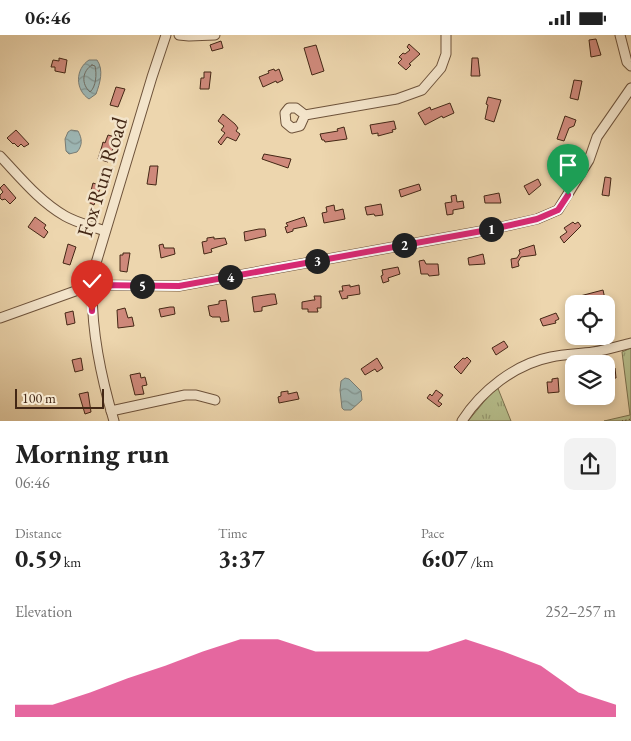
<!DOCTYPE html>
<html lang="en">
<head>
<meta charset="utf-8">
<style>
	:root { --surface:#fff; --page:#f2f2f2; --text:#222; --muted:#767676; --accent:#db2777 }
	body { margin:0; font-family:"EB Garamond",serif; background:var(--page); color:var(--text); height:100vh; display:flex; flex-direction:column; font-size:19px; white-space:nowrap }
	* { box-sizing:border-box; margin:0 }
	p { font-size:16px; color:var(--muted) }
	.icon { flex:none; width:28px; height:28px; fill:none; stroke:currentColor; stroke-width:2; stroke-linecap:round; stroke-linejoin:round }
	.map { position:relative; height:386px; overflow:hidden }
	.sheet { display:flex; flex-direction:column; background:var(--surface); flex:1 }
	.sheet>* { flex:none }
	.controls { position:absolute; left:565px; top:260px; display:grid; gap:10px }
	.controls a { display:grid; place-items:center; width:50px; height:50px; border-radius:10px; background:var(--surface); box-shadow:0 2px 8px #0003; font-size:25px }
	.scale { position:absolute; left:15px; bottom:12px; width:89px; box-sizing:border-box; padding-left:5px; border:2px solid #432715; border-top:0; font-size:14px; line-height:18px; white-space:nowrap; color:#432715; -webkit-text-stroke:4px #f3e4ca; paint-order:stroke }
	.pin { position:absolute; display:grid; place-items:center; width:42px; height:42px; color:#fff; margin:-51px -21px; border-radius:50% 50% 50% 0; rotate:-45deg; box-shadow:0 0 5px #0007 }
	.pin .icon { rotate:45deg }
	.km { position:absolute; width:25px; height:25px; margin:-12px; border-radius:50%; background:#222; color:#fff; font-size:14px; line-height:25px; text-align:center }
	.round { display:grid; place-items:center; flex:none; width:52px; height:52px; border-radius:10px; background:var(--page) }
	.summary { display:flex; align-items:center; justify-content:space-between; height:85px; padding:0 15px }
	h1 { font-size:28px; font-weight:700; line-height:38px }
	.figures { display:grid; grid-template-columns:repeat(3,1fr); gap:8px; height:85px; padding:5px 15px }
	.figures div { display:grid; align-content:center }
	.figures b { font-size:25px; font-weight:700 }
	.figures small { font-size:14px; font-weight:400 }
	.figures p { font-size:14px }
	.chart { height:140px; padding:10px 15px }
	.chart p { display:flex; justify-content:space-between }
	.chart svg { width:100%; height:90px; margin-top:5px; fill:var(--accent); opacity:.7 }
	.status { display:flex; justify-content:space-between; align-items:center; height:35px; padding:0 25px; background:var(--surface); direction:ltr }
	.status svg { height:14px; fill:currentColor }
	.map>svg:first-child { display:block }
	.grass { fill:url(#grass-tufts); stroke:#7c7250 }
	.water { fill:url(#water-waves); stroke:#797d75 }
	.lines { fill:none; stroke-linecap:round; stroke-linejoin:round }
	.shore { stroke:#706f65; stroke-width:1 }
	.building { fill:#cf897b; stroke:#432715 }
	.minor-casing { stroke:#6e533b; stroke-width:11 }
	.path { stroke:#432715; stroke-width:1; stroke-dasharray:1 2.5; stroke-linecap:butt }
	.minor { stroke:#f3e4ca; stroke-width:9 }
	.route-casing { stroke:#fff; stroke-width:10 }
	.route { stroke:#db2777; stroke-width:6 }
	.labels { text-anchor:middle; dominant-baseline:central; stroke-width:5; stroke-linejoin:round; paint-order:stroke }
	.street-label { font-size:22px; fill:#432715; stroke:#f3e4ca }
</style>
</head>
<body>
<div class="status"><b>06:46</b><svg viewBox="0 0 49 12"><path d="M0 12V9h3v3zM5 12V6h3v6zM10 12V3h3v9zM15 12V0h3v12zM26 1h20v11H26zM47 4h2v5h-2z"/></svg></div>
<div class="map">
<svg width="631" height="386" viewBox="0 0 631 386">
	<defs>
		<pattern id="grass-tufts" width="24" height="20" patternUnits="userSpaceOnUse" patternTransform="scale(1.25)"><rect width="24" height="20" fill="#b6be8c"/><path d="M3 7l-1-3M5 7V3M7 7l1-3M15 17l-1-3M17 17v-4M19 17l1-3" fill="none" stroke="#969a71"/></pattern>
		<pattern id="water-waves" width="16" height="10" patternUnits="userSpaceOnUse" patternTransform="scale(1.25)"><rect width="16" height="10" fill="#9db7b5"/><path d="M0 5q4-4 8 0t8 0" fill="none" stroke="#829592"/></pattern>
	</defs>
	<rect width="100%" height="100%" fill="#edd6ae"/>
	<filter id="stains"><feTurbulence type="fractalNoise" baseFrequency=".004" numOctaves="4"/><feColorMatrix values="0 0 0 0 .2 0 0 0 0 .09 0 0 0 0 .02 0 0 0 .5 -.17"/></filter>
	<radialGradient id="worn" r=".72"><stop offset=".6" stop-color="#630" stop-opacity="0"/><stop offset="1" stop-color="#630" stop-opacity=".3"/></radialGradient>
	<g class="grass">
		<path d="M631,313V386H604L630,380L622,317Z"/>
		<path d="M497,351L511,386H468Z"/>
	</g>
	<g class="water">
		<path d="M89,25H97C104,35 100,48 96,59L89,64C75,55 75,34 89,25Z"/>
		<path d="M71,95L78,96C82,103 83,110 77,117L69,119L66,116L65,104L68,97Z"/>
		<path d="M345,343L349,344L361,356L362,365L351,375H344L342,373L340,355L341,346Z"/>
	</g>
	<g class="lines">
		<path class="shore" d="M92,30L95,31C97,39 96,52 90,57C81,49 82,36 92,30Z"/>
	</g>
	<g class="building">
		<path d="M596,4L601,20L591,22L589,5Z"/>
		<path d="M221,6L223,13L212,16L210,10Z"/>
		<path d="M409,9L420,19L409,29L411,30L406,35L398,28L402,24L399,22L403,18L405,19L410,15L407,12Z"/>
		<path d="M316,10L324,36L312,40L304,13Z"/>
		<path d="M59,23L67,25L65,38L55,36V32H51L53,25L59,26Z"/>
		<path d="M472,23H478L480,41H471Z"/>
		<path d="M274,34L275,36L279,34L283,45L277,48L276,46L263,52L259,42L269,38L268,36Z"/>
		<path d="M204,37H211L209,54H200L201,43H204Z"/>
		<path d="M574,45L582,46L578,65L570,63Z"/>
		<path d="M116,52L125,54L118,72L110,70Z"/>
		<path d="M488,62L501,65L494,87L485,84L488,70L486,69Z"/>
		<path d="M450,68L454,78L443,83L442,81L425,90L418,78L430,72L431,75Z"/>
		<path d="M223,79L235,89L238,93L236,96L240,99L236,106L227,102L221,110L218,107L225,98L221,95L224,91L218,86Z"/>
		<path d="M565,81L576,85L574,91L569,93L564,106L557,104Z"/>
		<path d="M394,86L396,94L392,95L393,97L378,101V98L372,99L370,90Z"/>
		<path d="M344,92L347,104L325,107L324,105H322L320,99L338,96L337,94Z"/>
		<path d="M16,95L29,109L24,112L21,109L18,112L14,108L13,109L7,103Z"/>
		<path d="M108,100L115,102L112,110L114,111L108,127L98,124L102,111L103,107L105,108Z"/>
		<path d="M264,119L291,124L288,133L262,124Z"/>
		<path d="M150,131H158L156,150L147,149Z"/>
		<path d="M605,142L611,143L609,161L602,160Z"/>
		<path d="M538,144L541,150L529,160L524,151Z"/>
		<path d="M93,148L101,151L94,170L88,167Z"/>
		<path d="M4,149L16,163L10,169L5,164L2,165L0,163V160L3,157L0,153Z"/>
		<path d="M419,149L421,155L401,162L399,155Z"/>
		<path d="M499,158L501,168H485L484,161Z"/>
		<path d="M456,160L457,167L463,166L464,173L453,175V179L447,180L445,168L452,167L451,161Z"/>
		<path d="M381,169L383,180L375,181L374,179L367,180L365,172Z"/>
		<path d="M334,170L335,176L343,174L345,184L324,188L322,178L327,177L326,172Z"/>
		<path d="M35,182L46,190L44,193L48,197L44,203L28,192Z"/>
		<path d="M304,182L307,191L293,194V196L287,198L285,192L288,191L286,188Z"/>
		<path d="M573,187L575,189L578,187L581,191L564,208L560,202L567,197L564,193Z"/>
		<path d="M259,194H265L266,201L245,206L244,197Z"/>
		<path d="M214,202V204L225,203L227,209L211,214L212,217L204,219L202,207L207,206V203Z"/>
		<path d="M68,209L76,212L70,230L63,228Z"/>
		<path d="M163,209L164,213H174L175,219L161,223L159,210Z"/>
		<path d="M534,210L536,220L521,222L518,227L519,231L512,233L511,224L517,223L520,218L519,215Z"/>
		<path d="M123,218H130L127,237L120,236V220H123Z"/>
		<path d="M483,219L485,229L469,230L468,223Z"/>
		<path d="M424,225L426,229H438L439,240L429,241L428,239H421L419,226Z"/>
		<path d="M398,232L400,239L388,243L389,246L383,248L381,241L383,240L382,235Z"/>
		<path d="M350,250V252L359,250L360,259L347,261L348,263L342,264L339,256H343L342,251Z"/>
		<path d="M603,255L605,264L593,269H582L580,261Z"/>
		<path d="M271,259H275L277,269L262,272V276L254,277L252,262Z"/>
		<path d="M314,261H321V273H317L318,277H308V274H302V267L313,265H315Z"/>
		<path d="M226,265L229,286L221,287L220,282H212L211,281H210L208,271L219,269V266Z"/>
		<path d="M170,272H174L175,279L161,282L159,274Z"/>
		<path d="M125,273L128,283L132,282L134,291L118,293L117,275Z"/>
		<path d="M73,276L75,288L67,290L65,278Z"/>
		<path d="M556,278L559,284L555,286L556,288L543,291L540,284Z"/>
		<path d="M504,306L508,312L496,320L492,313Z"/>
		<path d="M467,322L471,326L461,339L454,332L463,323L465,324Z"/>
		<path d="M81,323L83,335L75,337L72,325Z"/>
		<path d="M377,323L383,333L377,337L375,334L365,340L361,334Z"/>
		<path d="M615,333L616,343L606,344V337L609,336L608,334Z"/>
		<path d="M140,338L141,343L145,342L147,350L142,351L144,359L135,360L130,340Z"/>
		<path d="M558,343L559,357L548,358L547,347H552V344Z"/>
		<path d="M436,355L443,360L438,366L442,369L439,372L427,363L430,359L432,361Z"/>
		<path d="M288,356V359L297,357L299,364L279,368L278,362L281,361V357Z"/>
		<path d="M88,357L91,377L85,379L79,359Z"/>
	</g>
	<g class="lines">
		<g class="minor-casing">
			<g id="minor">
				<path d="M179,0L189,1L215,0"/>
				<path d="M620,0L627,27L631,31"/>
				<path d="M305,80L300,91L292,93L286,88L285,78L289,73H296L305,80L397,64L422,55L441,33L446,19V0"/>
				<path d="M0,121C20,142 39,166 65,181C77,188 92,191 105,196"/>
				<path d="M0,283L92,250L179,251L493,194L537,184L558,175L589,125L597,102L631,53"/>
				<path d="M111,376L185,360H196L215,365"/>
				<path d="M114,386C100,339 89,288 93,238L152,42L166,0"/>
				<path d="M462,386C481,356 515,329 551,322C565,319 579,319 593,317C606,315 619,311 631,308"/>
			</g>
		</g>
		<path class="path" d="M622,386L631,384"/>
		<use href="#minor" class="minor"/>
	</g>
	<g class="lines">
		<g class="route-casing">
			<path id="route" d="M92,276V250L179,251L493,194L537,184L558,175L568,160"/>
		</g>
		<use href="#route" class="route"/>
	</g>
	<g class="labels">
		<g class="street-label">
			<text transform="translate(102 142) rotate(-73)">Fox Run Road</text>
		</g>
	</g>
	<rect width="100%" height="100%" filter="url(#stains)"/>
	<rect width="100%" height="100%" fill="url(#worn)"/>
</svg>
<div class="controls">
<a><svg class="icon" aria-label="locate" viewBox="0 0 24 24"><circle cx="12" cy="12" r="6"/><path d="M12 2v4M12 18v4M2 12h4M18 12h4"/></svg></a>
<a><svg class="icon" aria-label="layers" viewBox="0 0 24 24"><path d="M12 4l9 5-9 5-9-5zM3 14l9 5 9-5"/></svg></a>
</div>
<div class="scale">100 m</div>
<div class="pin" style="left:568px;top:160px;background:#1e9e55"><svg class="icon" aria-label="arrive" viewBox="0 0 24 24"><path d="M6 21V4h12l-3 4 3 4H6"/></svg></div>
<div class="pin" style="left:92px;top:276px;background:#d93025"><svg class="icon" aria-label="check" viewBox="0 0 24 24"><path d="M5 12l5 5 9-10"/></svg></div>
<b class="km" style="left:491px;top:194px">1</b>
<b class="km" style="left:404px;top:210px">2</b>
<b class="km" style="left:317px;top:226px">3</b>
<b class="km" style="left:230px;top:242px">4</b>
<b class="km" style="left:142px;top:251px">5</b>
</div>
<section class="sheet">
<div class="summary"><div><h1>Morning run</h1><p>06:46</p></div><a class="round"><svg class="icon" aria-label="share" viewBox="0 0 24 24"><path d="M12 15V3M7 8l5-5 5 5M5 13v7h14v-7"/></svg></a></div>
<div class="figures">
<div><p>Distance</p><b>0.59<small> km</small></b></div>
<div><p>Time</p><b>3:37</b></div>
<div><p>Pace</p><b>6:07<small> /km</small></b></div>
</div>
<div class="chart"><p><span>Elevation</span>252–257 m</p>
<svg viewBox="0 0 160 44" preserveAspectRatio="none"><path d="M0 44V38L10 38L20 32L30 25L40 19L50 12L60 6L70 6L80 12L90 12L100 12L110 12L120 6L130 12L140 19L150 32L160 38V44z"/></svg>
</div>
</section>
</body>
</html>
